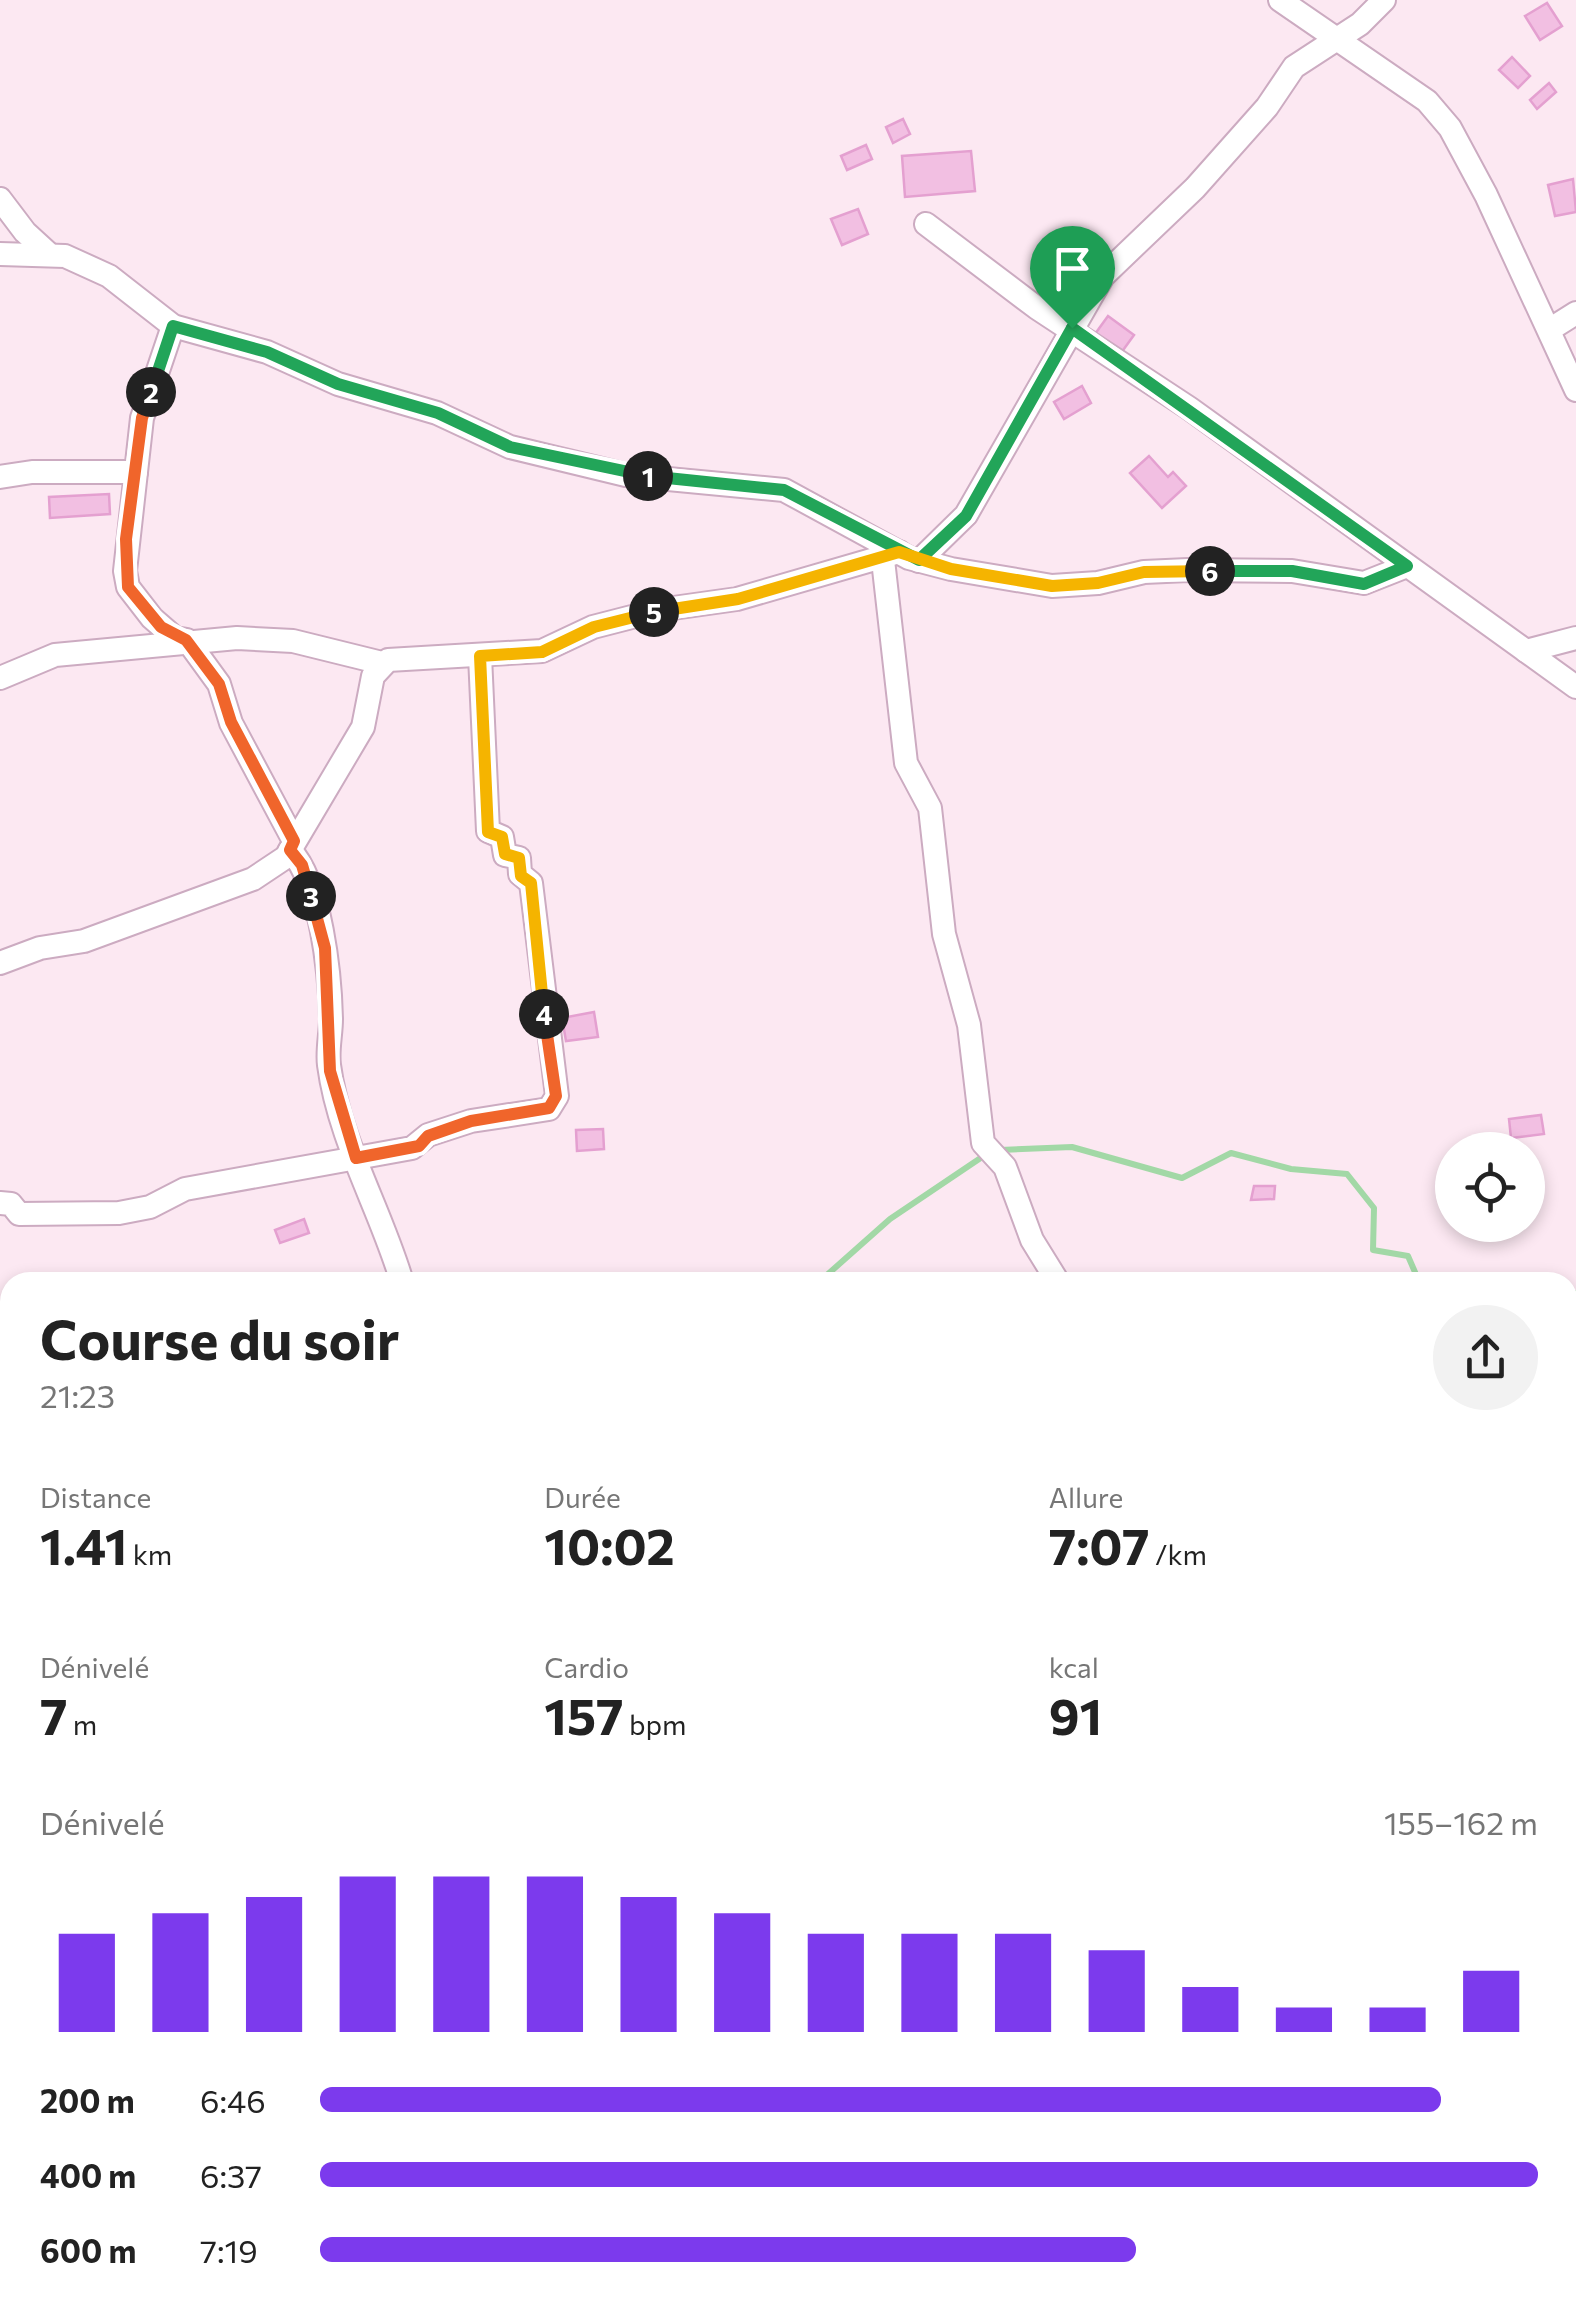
<!DOCTYPE html>
<html lang="fr">
<head>
<meta charset="utf-8">
<style>
	:root { --surface:#fff; --page:#f2f2f2; --text:#222; --muted:#767676; --accent:#7c3aed }
	body { margin:0; font-family:Commissioner,sans-serif; background:var(--page); color:var(--text); height:100vh; display:flex; flex-direction:column; font-size:38px; white-space:nowrap }
	* { box-sizing:border-box; margin:0 }
	p { font-size:32px; color:var(--muted) }
	.icon { flex:none; width:55px; height:55px; fill:none; stroke:currentColor; stroke-width:2; stroke-linecap:round; stroke-linejoin:round }
	.map { position:relative; flex:1; overflow:hidden }
	.panel { position:absolute; left:0px; top:1272px; width:1578px; height:1038px; display:flex; flex-direction:column; background:var(--surface); border-radius:30px 30px 0 0; box-shadow:0 5px 15px #0003 }
	.panel>* { flex:none }
	.tools { position:absolute; left:1435px; top:1132px; display:grid; gap:20px }
	.tools a { display:grid; place-items:center; width:110px; height:110px; border-radius:50%; background:var(--surface); box-shadow:0 5px 15px #0003; font-size:50px }
	.pin { position:absolute; display:grid; place-items:center; width:85px; height:85px; color:#fff; margin:-102px -42px; border-radius:50% 50% 50% 0; rotate:-45deg; box-shadow:0 0 10px #0007 }
	.pin .icon { rotate:45deg }
	.km { position:absolute; width:50px; height:50px; margin:-25px; border-radius:50%; background:#222; color:#fff; font-size:28px; line-height:50px; text-align:center }
	.round { display:grid; place-items:center; flex:none; width:105px; height:105px; border-radius:52px; background:var(--page) }
	.head { display:flex; align-items:center; justify-content:space-between; height:170px; padding:0 40px }
	h1 { font-size:55px; font-weight:700; line-height:75px }
	.stats { display:grid; grid-template-columns:repeat(3,1fr); gap:15px; height:170px; padding:10px 40px }
	.stats div { display:grid; align-content:center }
	.stats b { font-size:50px; font-weight:700 }
	.stats small { font-size:28px; font-weight:400 }
	.stats p { font-size:28px }
	.chart { height:280px; padding:20px 40px }
	.chart p { display:flex; justify-content:space-between }
	.chart svg { width:100%; height:180px; margin-top:10px; stroke:var(--accent); stroke-width:6 }
	ul { padding:0 40px; list-style:none; font-size:32px }
	li { display:grid; grid-template-columns:160px 120px 1fr; align-items:center; height:75px }
	li i { height:25px; border-radius:12px; background:var(--accent) }
	.map>svg:first-child { display:block }
	.residential { fill:#f9dceb }
	.lines { fill:none; stroke-linecap:round; stroke-linejoin:round }
	.stream { stroke:#a2d8a6; stroke-width:6 }
	.building { fill:#f2bfe2; stroke:#e4a0d0; stroke-width:2.5 }
	.minor-casing { stroke:#ccabc1; stroke-width:26 }
	.path { stroke:#d7a2c7; stroke-width:4; stroke-dasharray:2.5 8; stroke-linecap:butt }
	.minor { stroke:#fff; stroke-width:22 }
	.split-1-casing { stroke:#fff; stroke-width:20 }
	.split-2-casing { stroke:#fff; stroke-width:20 }
	.split-3-casing { stroke:#fff; stroke-width:20 }
	.split-4-casing { stroke:#fff; stroke-width:20 }
	.split-5-casing { stroke:#fff; stroke-width:20 }
	.split-6-casing { stroke:#fff; stroke-width:20 }
	.split-7-casing { stroke:#fff; stroke-width:20 }
	.split-1 { stroke:#22a559; stroke-width:12 }
	.split-2 { stroke:#22a559; stroke-width:12 }
	.split-3 { stroke:#f0652b; stroke-width:12 }
	.split-4 { stroke:#f0652b; stroke-width:12 }
	.split-5 { stroke:#f5b400; stroke-width:12 }
	.split-6 { stroke:#f5b400; stroke-width:12 }
	.split-7 { stroke:#22a559; stroke-width:12 }
</style>
</head>
<body>
<div class="map">
<svg width="1576" height="2308" viewBox="0 0 1576 2308">
	<rect width="100%" height="100%" fill="#fce8f2"/>
	<path class="residential" d="M0,1534L10,1538V2300H1088L1087,2308H0Z"/>
	<g class="lines">
		<g class="stream">
			<path d="M1000,1150L1072,1147L1182,1178L1231,1153L1291,1169L1347,1174L1374,1208L1373,1250L1408,1256L1418,1279L1452,1282"/>
			<path d="M819,1282L890,1219L988,1153"/>
			<path d="M1568,1293H1576"/>
			<path d="M1568,1453L1576,1452"/>
			<path d="M0,1462L10,1465"/>
			<path d="M1242,2308L1244,2300"/>
		</g>
	</g>
	<g class="building">
		<path d="M1547,3L1562,26L1540,40L1525,16Z"/>
		<path d="M1512,57L1530,76L1518,88L1499,70Z"/>
		<path d="M1549,83L1556,92L1537,109L1530,100Z"/>
		<path d="M903,119L910,134L893,143L886,127Z"/>
		<path d="M866,145L872,159L847,170L841,156Z"/>
		<path d="M971,151L975,191L905,197L902,156Z"/>
		<path d="M1573,179L1576,212L1555,216L1548,185Z"/>
		<path d="M858,209L868,234L842,245L831,219Z"/>
		<path d="M1108,316L1134,335L1121,353L1095,334Z"/>
		<path d="M1082,386L1091,403L1064,419L1054,402Z"/>
		<path d="M1149,456L1168,477L1173,472L1186,486L1162,508L1130,473Z"/>
		<path d="M109,494L110,514L50,518L49,497Z"/>
		<path d="M594,1012L598,1037L566,1041L562,1018Z"/>
		<path d="M1541,1115L1544,1134L1511,1138L1509,1119Z"/>
		<path d="M603,1129L604,1149L577,1151L576,1130Z"/>
		<path d="M1254,1186H1275L1274,1199L1251,1200Z"/>
		<path d="M304,1219L309,1233L280,1243L275,1230Z"/>
	</g>
	<g class="lines">
		<g class="minor-casing">
			<g id="minor">
				<path d="M1280,0L1427,101L1450,128L1486,195L1576,390"/>
				<path d="M0,199L25,232L49,254"/>
				<path d="M926,224L1037,308L1189,408L1576,687"/>
				<path d="M0,254L65,256L109,276L173,326L267,352L338,384L437,413L510,447L626,475L784,490L909,558L951,569L1052,586L1098,583L1144,572L1188,570L1292,571L1364,583L1407,566"/>
				<path d="M173,326L142,418L125,571L128,587L152,618L175,638L187,640L219,684L231,723L294,841"/>
				<path d="M1549,330L1576,313"/>
				<path d="M0,477L32,472H136"/>
				<path d="M883,560L906,763L930,808L944,934L969,1025L983,1143L1005,1167L1032,1240L1058,1282"/>
				<path d="M919,561L966,515L1103,276L1195,188L1267,107L1294,67L1360,24L1384,0"/>
				<path d="M1526,651L1576,638"/>
				<path d="M0,678L55,655L237,638L293,641L382,663"/>
				<path d="M290,850C321,883 330,974 331,1019C331,1034 327,1050 329,1065C339,1141 381,1210 402,1282"/>
				<path d="M0,963L40,948L84,941L253,879L286,857L363,727L373,676L388,660L542,651L593,627L659,610L737,599L899,552"/>
				<path d="M0,1203L11,1204L19,1214L119,1213L150,1207L185,1189L412,1148L428,1135L471,1121L549,1109L557,1096L531,883L520,874L519,858L505,855L502,837L488,831L480,656"/>
				<path d="M1568,1420L1576,1419"/>
				<path d="M0,1540L10,1561"/>
				<path d="M10,1567L4,1656L10,1709"/>
				<path d="M0,1897L10,1896"/>
				<path d="M0,2105L10,2102"/>
				<path d="M1568,2114L1576,2113"/>
				<path d="M417,2300L419,2308"/>
				<path d="M751,2300L754,2308"/>
				<path d="M1552,2300L1555,2308"/>
				<path d="M89,2308L124,2300"/>
			</g>
		</g>
		<path class="path" d="M1568,1889L1576,1888"/>
		<use href="#minor" class="minor"/>
	</g>
	<g class="lines">
		<g class="split-1-casing">
			<path id="split-1" d="M648,476L784,490L919,560L966,516L1072,328"/>
		</g>
		<g class="split-2-casing">
			<path id="split-2" d="M151,392L173,326L267,352L338,384L438,413L510,447L648,476"/>
		</g>
		<g class="split-3-casing">
			<path id="split-3" d="M151,392L142,418L126,539L128,587L161,627L186,640L219,684L231,722L294,841L290,850L302,865L311,896"/>
		</g>
		<g class="split-4-casing">
			<path id="split-4" d="M311,896L325,948L330,1071L356,1158L419,1146L428,1136L471,1121L549,1108L556,1096L544,1014"/>
		</g>
		<g class="split-5-casing">
			<path id="split-5" d="M544,1014L531,883L521,876L519,858L505,854L502,837L488,832L480,656L542,652L594,627L654,612"/>
		</g>
		<g class="split-6-casing">
			<path id="split-6" d="M654,612L738,599L899,552L951,569L1052,586L1098,583L1144,572L1210,571"/>
		</g>
		<g class="split-7-casing">
			<path id="split-7" d="M1072,328L1407,566L1364,584L1292,571H1210"/>
		</g>
		<use href="#split-1" class="split-1"/>
		<use href="#split-2" class="split-2"/>
		<use href="#split-3" class="split-3"/>
		<use href="#split-4" class="split-4"/>
		<use href="#split-5" class="split-5"/>
		<use href="#split-6" class="split-6"/>
		<use href="#split-7" class="split-7"/>
	</g>
</svg>
<div class="tools">
<a><svg class="icon" aria-label="locate" viewBox="0 0 24 24"><circle cx="12" cy="12" r="6"/><path d="M12 2v4M12 18v4M2 12h4M18 12h4"/></svg></a>
</div>
<div class="pin" style="left:1072px;top:328px;background:#1e9e55"><svg class="icon" aria-label="arrive" viewBox="0 0 24 24"><path d="M6 21V4h12l-3 4 3 4H6"/></svg></div>
<b class="km" style="left:648px;top:476px">1</b>
<b class="km" style="left:151px;top:392px">2</b>
<b class="km" style="left:311px;top:896px">3</b>
<b class="km" style="left:544px;top:1014px">4</b>
<b class="km" style="left:654px;top:612px">5</b>
<b class="km" style="left:1210px;top:571px">6</b>
<section class="panel">
<div class="head"><div><h1>Course du soir</h1><p>21:23</p></div><a class="round"><svg class="icon" aria-label="share" viewBox="0 0 24 24"><path d="M12 15V3M7 8l5-5 5 5M5 13v7h14v-7"/></svg></a></div>
<div class="stats">
<div><p>Distance</p><b>1.41<small> km</small></b></div>
<div><p>Durée</p><b>10:02</b></div>
<div><p>Allure</p><b>7:07<small> /km</small></b></div>
</div>
<div class="stats">
<div><p>Dénivelé</p><b>7<small> m</small></b></div>
<div><p>Cardio</p><b>157<small> bpm</small></b></div>
<div><p>kcal</p><b>91</b></div>
</div>
<div class="chart"><p><span>Dénivelé</span>155–162 m</p>
<svg viewBox="0 0 160 44" preserveAspectRatio="none"><path d="M5 44V20M15 44V15M25 44V11M35 44V6M45 44V6M55 44V6M65 44V11M75 44V15M85 44V20M95 44V20M105 44V20M115 44V24M125 44V33M135 44V38M145 44V38M155 44V29"/></svg>
</div>
<ul>
<li><b>200 m</b>6:46<i style="width:92%"></i></li>
<li><b>400 m</b>6:37<i style="width:100%"></i></li>
<li><b>600 m</b>7:19<i style="width:67%"></i></li>
</ul>
</section>
</div>
</body>
</html>
